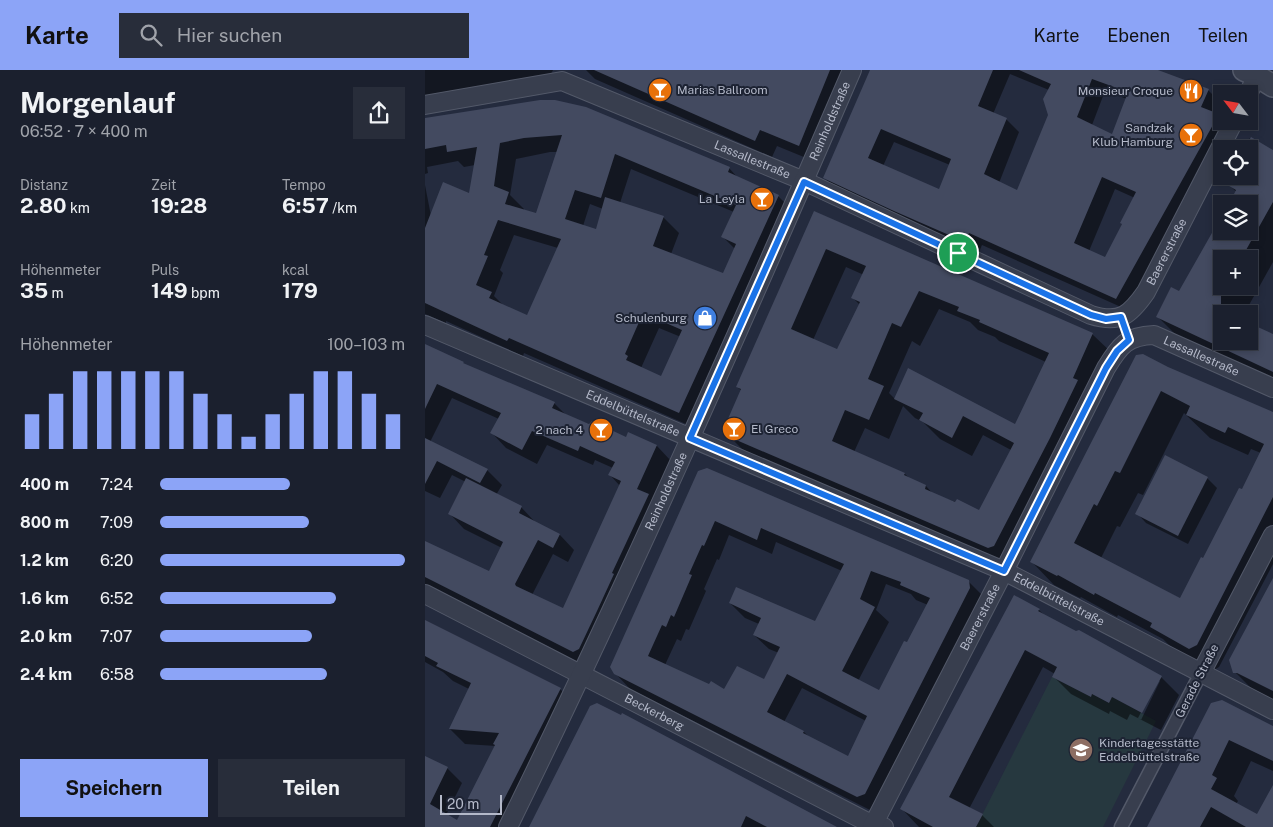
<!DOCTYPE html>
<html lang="de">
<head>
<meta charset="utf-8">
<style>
	:root { --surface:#1b202e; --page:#282d3a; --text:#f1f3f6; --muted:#a0a3aa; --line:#393e4a; --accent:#8ca4f7 }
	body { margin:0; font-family:"Public Sans",sans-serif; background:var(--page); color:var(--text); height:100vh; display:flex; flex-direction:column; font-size:19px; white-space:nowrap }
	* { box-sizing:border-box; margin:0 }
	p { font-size:16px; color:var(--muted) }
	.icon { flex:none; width:28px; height:28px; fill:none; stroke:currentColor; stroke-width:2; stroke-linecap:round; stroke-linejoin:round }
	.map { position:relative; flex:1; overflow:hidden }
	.panel { display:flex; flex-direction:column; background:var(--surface); width:425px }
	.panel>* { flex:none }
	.needle { width:32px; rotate:301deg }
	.controls { position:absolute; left:788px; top:15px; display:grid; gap:10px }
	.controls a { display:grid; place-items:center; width:45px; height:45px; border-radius:0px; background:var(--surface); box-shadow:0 2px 8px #0003,0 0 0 1px var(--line); font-size:25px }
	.scale { position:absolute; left:15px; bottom:12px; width:62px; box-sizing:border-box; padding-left:5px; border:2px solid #b4b9c9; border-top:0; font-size:14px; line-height:18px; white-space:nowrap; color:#b4b9c9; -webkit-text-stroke:4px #1d2333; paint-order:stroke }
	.pin { position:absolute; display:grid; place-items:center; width:42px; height:42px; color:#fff; margin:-21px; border:2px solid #fff; border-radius:50%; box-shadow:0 1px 5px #0007 }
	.round { display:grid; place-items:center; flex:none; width:52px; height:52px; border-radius:0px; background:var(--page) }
	.summary { display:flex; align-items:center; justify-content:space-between; height:85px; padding:0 20px }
	h1 { font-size:28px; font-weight:700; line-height:38px }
	.stats { display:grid; grid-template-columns:repeat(3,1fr); gap:8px; height:85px; padding:5px 20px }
	.stats div { display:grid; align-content:center }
	.stats b { font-size:21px; font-weight:700 }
	.stats small { font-size:14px; font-weight:400 }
	.stats p { font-size:14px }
	.chart { height:140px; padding:10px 20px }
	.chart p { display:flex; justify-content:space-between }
	.chart svg { width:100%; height:90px; margin-top:5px; stroke:var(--accent); stroke-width:6 }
	.button { display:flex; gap:10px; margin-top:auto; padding:10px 20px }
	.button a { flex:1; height:58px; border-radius:0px; background:var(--accent); color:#111; font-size:20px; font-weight:700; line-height:58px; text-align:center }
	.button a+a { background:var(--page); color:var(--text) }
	ul { padding:0 20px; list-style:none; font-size:16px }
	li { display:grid; grid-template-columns:80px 60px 1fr; align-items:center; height:38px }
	li i { height:12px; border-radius:6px; background:var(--accent) }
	header { display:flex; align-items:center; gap:30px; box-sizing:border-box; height:70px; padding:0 25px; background:var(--accent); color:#111 }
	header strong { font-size:24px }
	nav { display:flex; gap:28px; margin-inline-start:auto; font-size:18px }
	.search { width:350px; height:45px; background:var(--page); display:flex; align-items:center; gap:12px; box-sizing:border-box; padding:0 18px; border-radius:0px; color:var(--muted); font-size:19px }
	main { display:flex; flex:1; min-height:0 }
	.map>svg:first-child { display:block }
	.green { fill:#26383f }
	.shadow { fill:#0007; fill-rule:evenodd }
	.building { fill:#434a60; fill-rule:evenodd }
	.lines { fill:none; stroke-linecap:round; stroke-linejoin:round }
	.pedestrian-casing { stroke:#535969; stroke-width:15 }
	.minor-casing { stroke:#535969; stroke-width:20 }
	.tertiary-casing { stroke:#535969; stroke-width:24 }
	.pedestrian { stroke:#383e4e; stroke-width:12 }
	.minor { stroke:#383e4e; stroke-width:18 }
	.tertiary { stroke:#383e4e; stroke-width:21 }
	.route-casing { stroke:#fff; stroke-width:10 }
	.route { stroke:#1a73e8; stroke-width:6 }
	.labels { text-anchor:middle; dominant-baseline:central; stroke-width:4; stroke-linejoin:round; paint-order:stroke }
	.poi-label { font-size:12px; fill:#b4b9c9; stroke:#1d2333; text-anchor:end }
	.street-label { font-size:12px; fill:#b4b9c9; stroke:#1d2333 }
</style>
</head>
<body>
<header>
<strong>Karte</strong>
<div class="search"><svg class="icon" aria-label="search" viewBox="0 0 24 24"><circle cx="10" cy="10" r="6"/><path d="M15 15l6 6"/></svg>Hier suchen</div>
<nav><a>Karte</a><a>Ebenen</a><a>Teilen</a></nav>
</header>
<main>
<section class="panel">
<div class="summary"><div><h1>Morgenlauf</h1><p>06:52 · 7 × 400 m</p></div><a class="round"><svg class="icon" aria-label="share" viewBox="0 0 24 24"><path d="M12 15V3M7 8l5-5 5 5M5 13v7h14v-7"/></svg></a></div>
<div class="stats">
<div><p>Distanz</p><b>2.80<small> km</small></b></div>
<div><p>Zeit</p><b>19:28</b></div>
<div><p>Tempo</p><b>6:57<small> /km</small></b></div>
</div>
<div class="stats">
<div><p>Höhenmeter</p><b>35<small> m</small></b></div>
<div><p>Puls</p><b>149<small> bpm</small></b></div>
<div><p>kcal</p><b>179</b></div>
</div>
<div class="chart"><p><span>Höhenmeter</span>100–103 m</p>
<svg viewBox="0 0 160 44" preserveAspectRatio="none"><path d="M5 44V27M15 44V17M25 44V6M35 44V6M45 44V6M55 44V6M65 44V6M75 44V17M85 44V27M95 44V38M105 44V27M115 44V17M125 44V6M135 44V6M145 44V17M155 44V27"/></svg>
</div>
<ul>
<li><b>400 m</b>7:24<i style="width:53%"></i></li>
<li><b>800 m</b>7:09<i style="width:61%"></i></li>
<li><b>1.2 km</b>6:20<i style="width:100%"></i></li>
<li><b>1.6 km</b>6:52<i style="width:72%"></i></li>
<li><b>2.0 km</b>7:07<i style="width:62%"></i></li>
<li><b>2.4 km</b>6:58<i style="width:68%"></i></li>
</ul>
<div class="button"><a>Speichern</a><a>Teilen</a></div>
</section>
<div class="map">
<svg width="848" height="757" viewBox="0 0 848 757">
	<rect width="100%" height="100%" fill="#242b3e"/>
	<path class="green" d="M627,607L666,627L667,624L683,633L687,627L731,651L678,757H551Z"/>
	<g class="shadow">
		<path d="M0,0H128L125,6L0,26Z"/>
		<path d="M161,0H429L391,92L352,76L347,87L170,9Z"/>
		<path d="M447,0H730L783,20L796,33L791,44L796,48V51H800L705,241L557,175L553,184L413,121L400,108ZM585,4L624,20L625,45L592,122L574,113L594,62L581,49L568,44ZM680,21L702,29L687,66L667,55ZM469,72L525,95L515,120L458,96ZM690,119L710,128L680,189L664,181Z"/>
		<path d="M115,31L304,98L313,108L353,126L369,142L270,358L99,283L98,286L21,251V253L0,244V115L6,146L45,124L50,95L39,97L33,91L2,97L3,103L0,104V50ZM125,82H133L112,145L99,141V139L85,125L91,89ZM206,99L309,142L298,167L310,179L299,204L246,184L254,163L238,147L195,133ZM165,134L178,139L172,161L158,156ZM89,165L133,178L102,246L78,235L69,226L78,203L75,200ZM234,258L256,267L237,308L216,298Z"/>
		<path d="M825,68L848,82V192L819,244H796V271H824V254L848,265V313L754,268L733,247L754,223L796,149V161H824V134L801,112L824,106V79H818ZM796,189H824V216H796Z"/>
		<path d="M390,142L667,264L687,283L583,497L323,385L303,365L317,321L312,317ZM421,197L439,205L428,228L435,235L412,280L388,270ZM514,239L545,252L553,260L570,267L574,271L621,292L591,355L470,329L464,323L487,271L495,276ZM478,336L490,348L498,352L515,369L547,386L558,365L586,380L555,441L508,424L501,416L486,410L480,404L429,382L440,358L464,369Z"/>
		<path d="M0,276L41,296L129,333L142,346L202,368L204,364L232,376L246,391L163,597L0,514V472L65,503L77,478L39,459L25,444L41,412L27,405L15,428L0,421ZM27,328L74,349L67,363L81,378L112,394L122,375L168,395L170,390L188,398L185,405L195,416L139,540L107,525L128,484L143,492L149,480L135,465L111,453L96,437L71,425L77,415L62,400L5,372Z"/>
		<path d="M742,298L848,343V494L794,597L787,601L749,580L738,569L693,545L692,547L656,527L655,528L629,515L607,492ZM759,343L785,368L823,385L826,379L836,383L817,421L756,529L676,488L692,456L695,457L713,423L718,425Z"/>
		<path d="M274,402L543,511L558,526L447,741L205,619L190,603ZM304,465L347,484L351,472L417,501L390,553L305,533L320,548L334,554L329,565L344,579L354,583L339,611L300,620L285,615L240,595L252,569L256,571L261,559L264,560L281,521L279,519L292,489L294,490ZM461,514L486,524L491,530L503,535L483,574L454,622L433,611L464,552L451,540ZM377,618L441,651L423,688L385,668L379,662L359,652Z"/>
		<path d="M782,408L792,418L763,474L721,453L712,443Z"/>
		<path d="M848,510V630L828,620L808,600Z"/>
		<path d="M589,527L614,540L620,546L736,607L754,625L736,660L705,644L702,650L685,641L684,644L646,624L628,606L630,604L618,597L544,739L557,745L569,757H494L477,739ZM732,611H735L716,650L713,648Z"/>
		<path d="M0,551L135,619L150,633L87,757H0V687L22,698L37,713L21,745L32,751L71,676L40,674L25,659L44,619L28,611L18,602L0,592Z"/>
		<path d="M787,634L848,657V701L826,691L809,726L813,731L811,734L832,746L848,742V757H724Z"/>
		<path d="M166,637L409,757H106Z"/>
	</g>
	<g class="building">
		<path d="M169,0H405L374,76L335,60L330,71Z"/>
		<path d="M445,0H568L553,36L582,48L559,104L592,120L623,45L618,29L626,14L594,0H733L784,19L776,37L794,44L691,229L544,163L540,172L469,141L398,108ZM667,9L703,22L687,64L652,47ZM456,59L526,89L514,119L443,88ZM677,107L711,122L695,153L697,154L680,187L649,173Z"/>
		<path d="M115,30H130L161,37L305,97L303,102L354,125L254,343L84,268L82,271L0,233V158L18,112L44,123L52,77L22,82L21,75L0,79V48ZM137,65L111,143L80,134L84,122L69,116L75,73L99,68ZM190,84L311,135L296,167L311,174L298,203L228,176L239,146L180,127L171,159L140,149L150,120L176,128ZM73,150L136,169L102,245L64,228L67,222L51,215L63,186L59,185ZM218,243L257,260L236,306L201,290L203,286L200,284Z"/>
		<path d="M826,67L848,80V132L816,189H796V216H801L796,225V240L804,244H796V271H824V253L848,264V302L731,247L746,217L754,221L796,147V161H824V134H804L811,120L799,113L803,106H824V79H819Z"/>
		<path d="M389,141L668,263L648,308L653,310L625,368L569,476L563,478L302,366L299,358L316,319L311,317ZM401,179L441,196L426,228L435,232L412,279L366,259ZM494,221L534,237L532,241L555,250L554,252L624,283L590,354L483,298L469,329L498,343L494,350L527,368L538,346L589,373L554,440L532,429L530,432L500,419L501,415L479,405L480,403L407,371L420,340L444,350L459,316L443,309L467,253L476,257Z"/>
		<path d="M0,274L39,292L38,293L130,332L127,338L164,354L167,351L201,367L203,362L232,375L212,419L224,424L187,503L189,504L172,541L154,579L148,582L0,507V471L64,501L78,472L23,444L41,408L97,436L94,443L135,464L128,478L113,470L90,514L91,516L138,538L196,411L183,405L190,392L155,376L153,381L107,361L97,380L65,363L76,343L12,314L0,339Z"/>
		<path d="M718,284L743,297L848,342V427L772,575L764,579L725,557L727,553L670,523L669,525L633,505L632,506L605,492L711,285ZM736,321L765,336L761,345L800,363L803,357L839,374L817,419L814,418L778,488L776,487L755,528L649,473L669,434L672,436L690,401L695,403Z"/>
		<path d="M0,368L63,399L55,413L12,391L0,414Z"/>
		<path d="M740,385L783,407L753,466L710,444Z"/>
		<path d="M282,398L544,510L545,518L440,724L432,727L400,711L189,604L185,597L273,401ZM290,451L332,470L336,458L419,494L390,551L311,517L304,533L336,548L328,565L355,577L339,609L312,596L299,619L286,611L284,614L223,586L237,555L241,557L246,545L249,547L267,505L264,504L277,475L279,476ZM446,501L476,512L475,515L505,528L482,572L479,571L454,620L417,601L450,537L435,529ZM362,604L442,646L423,686L378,663L379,661L342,642Z"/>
		<path d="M848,508V621L812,603H808L804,590Z"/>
		<path d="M589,525L615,539L613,541L651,561L654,560L737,606L717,643L687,627L684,633L667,624L666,627L627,607L632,597L600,580L524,727L558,744L551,757H508L475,739Z"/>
		<path d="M0,550L136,618L65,757H0V686L23,697L5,734L32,750L70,675L68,674L74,663L24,659L46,613L11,596L13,593L0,586Z"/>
		<path d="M797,630L848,656V691L804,670L787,705L792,708L786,719L832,744L848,715V757H821L786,737L775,757H722L786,633Z"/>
		<path d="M172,633L196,645L197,643L412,757H342L321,746L316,757H104L165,636Z"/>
	</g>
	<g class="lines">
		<g class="pedestrian-casing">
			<path id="pedestrian" d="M696,757L776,603"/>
		</g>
		<g class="minor-casing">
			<g id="minor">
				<path d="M823,24L832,6"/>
				<path id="s1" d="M0,35L137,11L379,111L666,245C695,254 705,245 721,222L809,51"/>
				<path id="s2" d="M0,255L579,501L848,640"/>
				<path id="s3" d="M0,524L448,755L459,757"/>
				<path d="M776,603L848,465"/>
				<path id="s4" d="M83,757C205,508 317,255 427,0"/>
				<path id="s5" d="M447,757L579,501L681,298C695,275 702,266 729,265L848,318"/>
			</g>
		</g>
		<g class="tertiary-casing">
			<path id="tertiary" d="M819,0L832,6L848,16"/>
		</g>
		<use href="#pedestrian" class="pedestrian"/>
		<use href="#minor" class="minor"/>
		<use href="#tertiary" class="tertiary"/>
	</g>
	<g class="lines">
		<g class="route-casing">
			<path id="route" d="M379,112L666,245L681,249L696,247L704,270L692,281L681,298L579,501L265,368Z"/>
		</g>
		<use href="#route" class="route"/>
	</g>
	<defs>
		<g id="bar-disc" transform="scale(1.25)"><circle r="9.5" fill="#e8710a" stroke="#1d2333"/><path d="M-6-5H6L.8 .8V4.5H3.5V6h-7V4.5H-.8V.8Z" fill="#fff"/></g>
		<g id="restaurant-disc" transform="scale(1.25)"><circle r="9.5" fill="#e8710a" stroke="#1d2333"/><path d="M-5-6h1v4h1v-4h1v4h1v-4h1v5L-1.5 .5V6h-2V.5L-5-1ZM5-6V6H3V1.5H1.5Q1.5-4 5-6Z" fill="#fff"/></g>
		<g id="shop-disc" transform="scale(1.25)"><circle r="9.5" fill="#3f7fe0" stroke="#1d2333"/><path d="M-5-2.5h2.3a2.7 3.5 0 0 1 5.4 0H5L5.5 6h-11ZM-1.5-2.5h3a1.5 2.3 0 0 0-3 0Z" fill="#fff"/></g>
		<g id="school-disc" transform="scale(1.25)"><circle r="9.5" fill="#8d6e63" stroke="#1d2333"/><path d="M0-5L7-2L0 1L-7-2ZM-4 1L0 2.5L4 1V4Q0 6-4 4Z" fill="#fff"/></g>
	</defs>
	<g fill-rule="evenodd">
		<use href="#bar-disc" x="235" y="20"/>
		<use href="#restaurant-disc" x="766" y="21"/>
		<use href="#bar-disc" x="766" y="65"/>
		<use href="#bar-disc" x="337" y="129"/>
		<use href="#shop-disc" x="280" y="248"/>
		<use href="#bar-disc" x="309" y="359"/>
		<use href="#bar-disc" x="176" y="360"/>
		<use href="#school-disc" x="656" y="680"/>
	</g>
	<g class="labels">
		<g class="poi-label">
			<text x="252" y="20" text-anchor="start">Marias Ballroom</text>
			<text x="748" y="21">Monsieur Croque</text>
			<text x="748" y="58">Sandzak<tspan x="748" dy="14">Klub Hamburg</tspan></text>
			<text x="320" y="129">La Leyla</text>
			<text x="262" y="248">Schulenburg</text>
			<text x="326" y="359" text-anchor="start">El Greco</text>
			<text x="158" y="360">2 nach 4</text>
			<text x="674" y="673" text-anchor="start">Kindertagesstätte<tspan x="674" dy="14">Eddelbüttelstraße</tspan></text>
		</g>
		<g class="street-label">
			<text stroke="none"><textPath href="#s4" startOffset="776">Reinholdstraße</textPath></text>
			<text stroke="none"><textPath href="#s1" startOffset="345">Lassallestraße</textPath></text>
			<text stroke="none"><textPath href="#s1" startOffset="829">Baererstraße</textPath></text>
			<text stroke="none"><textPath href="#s5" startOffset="629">Lassallestraße</textPath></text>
			<text stroke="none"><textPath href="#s2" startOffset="226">Eddelbüttelstraße</textPath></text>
			<text stroke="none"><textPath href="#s4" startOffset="371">Reinholdstraße</textPath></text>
			<text stroke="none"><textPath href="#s2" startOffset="691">Eddelbüttelstraße</textPath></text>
			<text stroke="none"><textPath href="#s5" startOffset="236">Baererstraße</textPath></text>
			<text transform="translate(772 611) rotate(-63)">Gerade Straße</text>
			<text stroke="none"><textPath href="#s3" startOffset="258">Beckerberg</textPath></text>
		</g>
	</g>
</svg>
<div class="controls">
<a><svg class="needle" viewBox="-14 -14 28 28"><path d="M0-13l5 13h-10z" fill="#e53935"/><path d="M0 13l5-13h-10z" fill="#a0a3aa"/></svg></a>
<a><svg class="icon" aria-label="locate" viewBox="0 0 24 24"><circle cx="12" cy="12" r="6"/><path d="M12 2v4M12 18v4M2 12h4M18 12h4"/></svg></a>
<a><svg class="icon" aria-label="layers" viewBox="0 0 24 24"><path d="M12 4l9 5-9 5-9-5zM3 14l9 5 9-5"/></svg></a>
<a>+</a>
<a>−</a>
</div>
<div class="scale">20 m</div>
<div class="pin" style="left:533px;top:183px;background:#1e9e55"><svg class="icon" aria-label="arrive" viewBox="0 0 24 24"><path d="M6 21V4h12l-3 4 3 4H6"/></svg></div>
</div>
</main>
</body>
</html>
